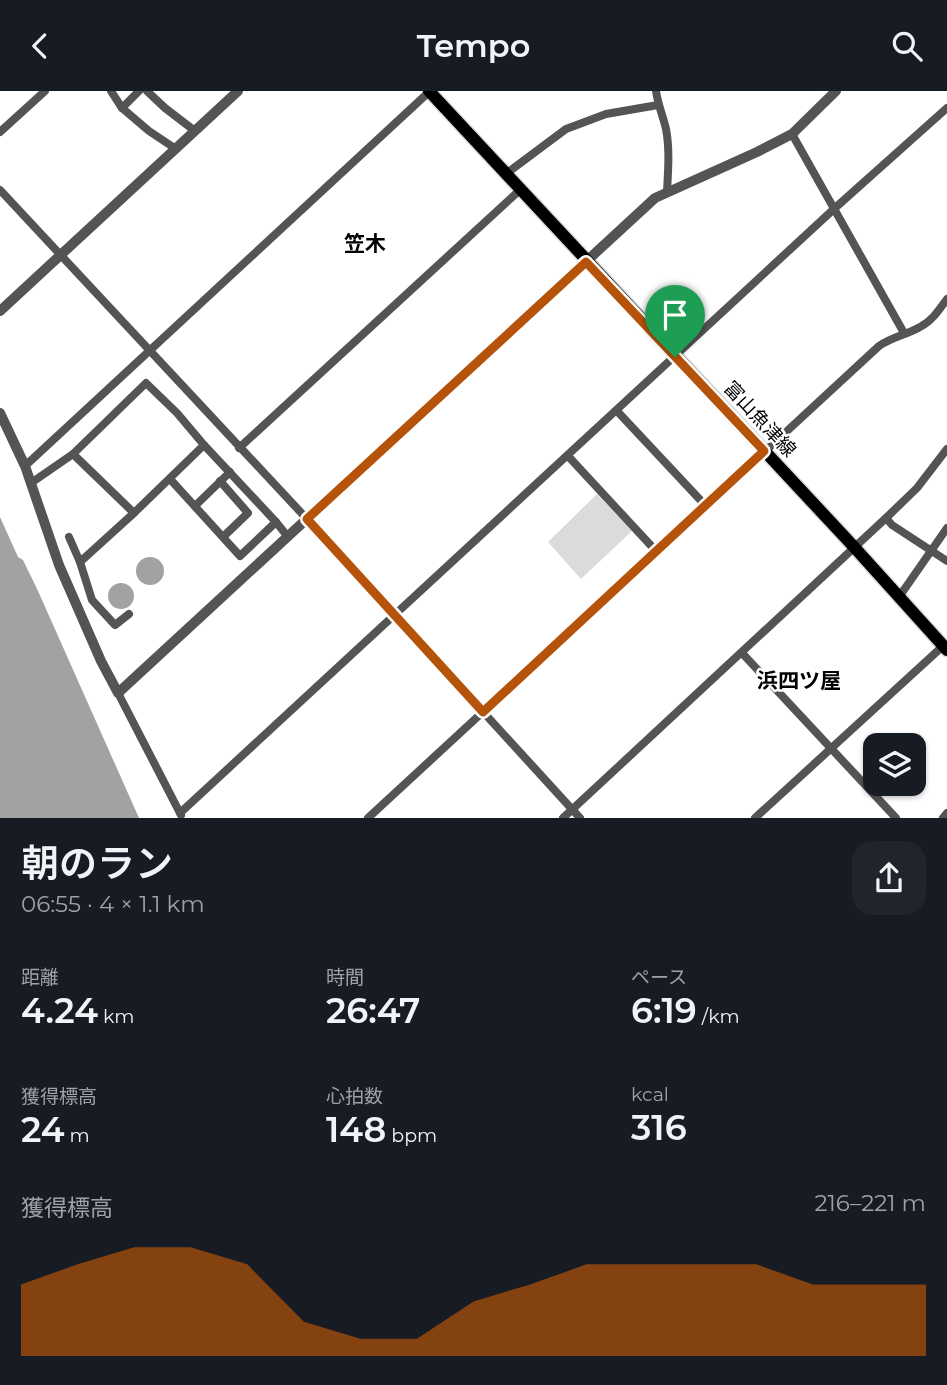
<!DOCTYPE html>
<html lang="ja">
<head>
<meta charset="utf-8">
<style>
	:root { --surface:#171b24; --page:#20242c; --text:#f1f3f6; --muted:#9ea1a6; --accent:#b45309 }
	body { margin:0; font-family:Montserrat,"Noto Sans JP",sans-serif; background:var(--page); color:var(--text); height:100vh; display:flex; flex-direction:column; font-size:26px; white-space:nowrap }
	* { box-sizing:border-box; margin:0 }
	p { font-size:23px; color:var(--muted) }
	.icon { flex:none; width:38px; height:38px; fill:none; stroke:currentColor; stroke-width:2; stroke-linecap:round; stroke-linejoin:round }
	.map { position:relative; height:727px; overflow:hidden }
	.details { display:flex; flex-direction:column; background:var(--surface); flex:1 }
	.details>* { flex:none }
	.controls { position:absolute; left:863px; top:642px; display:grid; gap:14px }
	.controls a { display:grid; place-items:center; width:63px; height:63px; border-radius:14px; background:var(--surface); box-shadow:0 2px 5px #0004; font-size:35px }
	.pin { position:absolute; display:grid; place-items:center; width:60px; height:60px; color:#fff; margin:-72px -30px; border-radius:50% 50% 50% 0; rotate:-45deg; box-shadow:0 0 7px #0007 }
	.pin .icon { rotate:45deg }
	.round { display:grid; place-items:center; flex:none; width:74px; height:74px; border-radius:21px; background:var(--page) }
	.head { display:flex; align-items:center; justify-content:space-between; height:119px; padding:0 21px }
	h1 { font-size:38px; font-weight:600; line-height:52px }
	.stats { display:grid; grid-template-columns:repeat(3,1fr); gap:10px; height:119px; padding:7px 21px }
	.stats div { display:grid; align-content:center }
	.stats b { font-size:35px; font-weight:600 }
	.stats small { font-size:19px; font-weight:400 }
	.stats p { font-size:19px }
	.chart { height:196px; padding:14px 21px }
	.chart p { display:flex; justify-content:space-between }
	.chart svg { width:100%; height:126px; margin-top:7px; fill:var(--accent); opacity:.7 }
	header { display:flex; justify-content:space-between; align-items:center; height:91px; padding:0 21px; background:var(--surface); font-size:32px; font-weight:600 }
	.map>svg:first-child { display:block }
	.green { fill:#dbdbdb }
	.water { fill:#a2a2a2 }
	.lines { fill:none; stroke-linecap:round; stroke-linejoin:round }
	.primary-casing { stroke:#dbdbdb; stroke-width:15 }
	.minor { stroke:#545454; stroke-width:8 }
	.tertiary { stroke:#545454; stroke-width:10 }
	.primary { stroke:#000; stroke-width:12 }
	.route-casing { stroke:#fff; stroke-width:14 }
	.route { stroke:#b45309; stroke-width:9 }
	.labels { text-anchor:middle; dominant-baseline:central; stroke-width:5; stroke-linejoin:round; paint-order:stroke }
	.street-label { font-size:19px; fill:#000; stroke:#fff }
	.neighbourhood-label { font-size:21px; font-weight:bold; fill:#000; stroke:#fff }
</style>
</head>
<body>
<header><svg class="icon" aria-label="back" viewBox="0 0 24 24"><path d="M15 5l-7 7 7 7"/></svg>Tempo<svg class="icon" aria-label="search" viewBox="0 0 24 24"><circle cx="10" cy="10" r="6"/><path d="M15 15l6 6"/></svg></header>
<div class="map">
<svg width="947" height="727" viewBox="0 0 947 727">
	<rect width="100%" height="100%" fill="#fff"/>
	<path class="green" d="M597,403L632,440L581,488L548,451Z"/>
	<g class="water">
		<path d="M0,426L18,466L23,469L38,500L139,727H0Z"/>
		<circle cx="150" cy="480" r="14"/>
		<circle cx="121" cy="505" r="13"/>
	</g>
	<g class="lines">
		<g class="primary-casing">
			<path id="primary" d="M429,0L855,457L947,559"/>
		</g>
		<g class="minor">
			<path d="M111,0L122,17"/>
			<path d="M139,0L122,17L149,40L176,58"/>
			<path d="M147,0L165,17L195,40"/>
			<path d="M656,0C658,14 663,25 666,38C670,59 668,80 667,101"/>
			<path d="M0,41L45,0"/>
			<path d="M792,43L904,242"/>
			<path d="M507,82L566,38L606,23L658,14"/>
			<path d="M0,99L307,428L580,727"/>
			<path d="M617,320L705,414"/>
			<path d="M204,354L276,431"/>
			<path d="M239,357L521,98"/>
			<path d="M73,363L146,292L177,322L204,354L134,422"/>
			<path d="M568,365L656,460"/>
			<path d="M25,375L430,0"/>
			<path d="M170,388L240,465L276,431L288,446"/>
			<path d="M220,390L248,422L223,446"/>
			<path d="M31,392L73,363L134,422L80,471L69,446"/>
			<path d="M195,415L230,381"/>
			<path d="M886,427L892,434L947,470"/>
			<path d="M80,471L92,509L115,534L129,523"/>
			<path d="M899,506L947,437"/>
			<path d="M742,562L896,727"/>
			<path d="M118,602L181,724"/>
			<path d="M180,722L835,117L947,17"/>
			<path d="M368,727L879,255C892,246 906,244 920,236C932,230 939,219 947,208"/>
			<path d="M563,727L886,427L917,397L947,358"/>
			<path d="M755,727L943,555"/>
			<path d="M943,727L947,722"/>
		</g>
		<g class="tertiary">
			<path d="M0,220L238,0"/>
			<path d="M0,322L25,375L59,474L101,570L118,602L655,107L757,61L792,43L836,0"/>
		</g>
		<use href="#primary" class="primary"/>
	</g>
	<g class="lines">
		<g class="route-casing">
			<path id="route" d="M586,171L764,360L483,621L307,428Z"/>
		</g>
		<use href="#route" class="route"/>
	</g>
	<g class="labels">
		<g class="street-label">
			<text transform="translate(760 328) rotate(47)">富山魚津線</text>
		</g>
		<g class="neighbourhood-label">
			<text x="365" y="152">笠木</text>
			<text x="799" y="589">浜四ツ屋</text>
		</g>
	</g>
</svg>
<div class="controls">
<a><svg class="icon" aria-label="layers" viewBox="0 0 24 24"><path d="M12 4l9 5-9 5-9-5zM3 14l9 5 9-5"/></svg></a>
</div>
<div class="pin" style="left:675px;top:266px;background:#1e9e55"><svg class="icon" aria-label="arrive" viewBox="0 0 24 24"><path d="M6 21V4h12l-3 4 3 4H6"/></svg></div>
</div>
<section class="details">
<div class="head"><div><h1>朝のラン</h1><p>06:55 · 4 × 1.1 km</p></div><a class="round"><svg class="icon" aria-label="share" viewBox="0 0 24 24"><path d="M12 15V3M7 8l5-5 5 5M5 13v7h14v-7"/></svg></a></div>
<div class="stats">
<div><p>距離</p><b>4.24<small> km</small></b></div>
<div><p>時間</p><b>26:47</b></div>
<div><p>ペース</p><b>6:19<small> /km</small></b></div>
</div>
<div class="stats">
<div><p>獲得標高</p><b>24<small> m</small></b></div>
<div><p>心拍数</p><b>148<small> bpm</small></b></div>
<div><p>kcal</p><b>316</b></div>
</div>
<div class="chart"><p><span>獲得標高</span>216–221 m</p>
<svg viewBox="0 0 160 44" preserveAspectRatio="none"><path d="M0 44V19L10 12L20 6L30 6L40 12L50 32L60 38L70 38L80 25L90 19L100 12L110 12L120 12L130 12L140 19L150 19L160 19V44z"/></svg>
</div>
</section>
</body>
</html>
